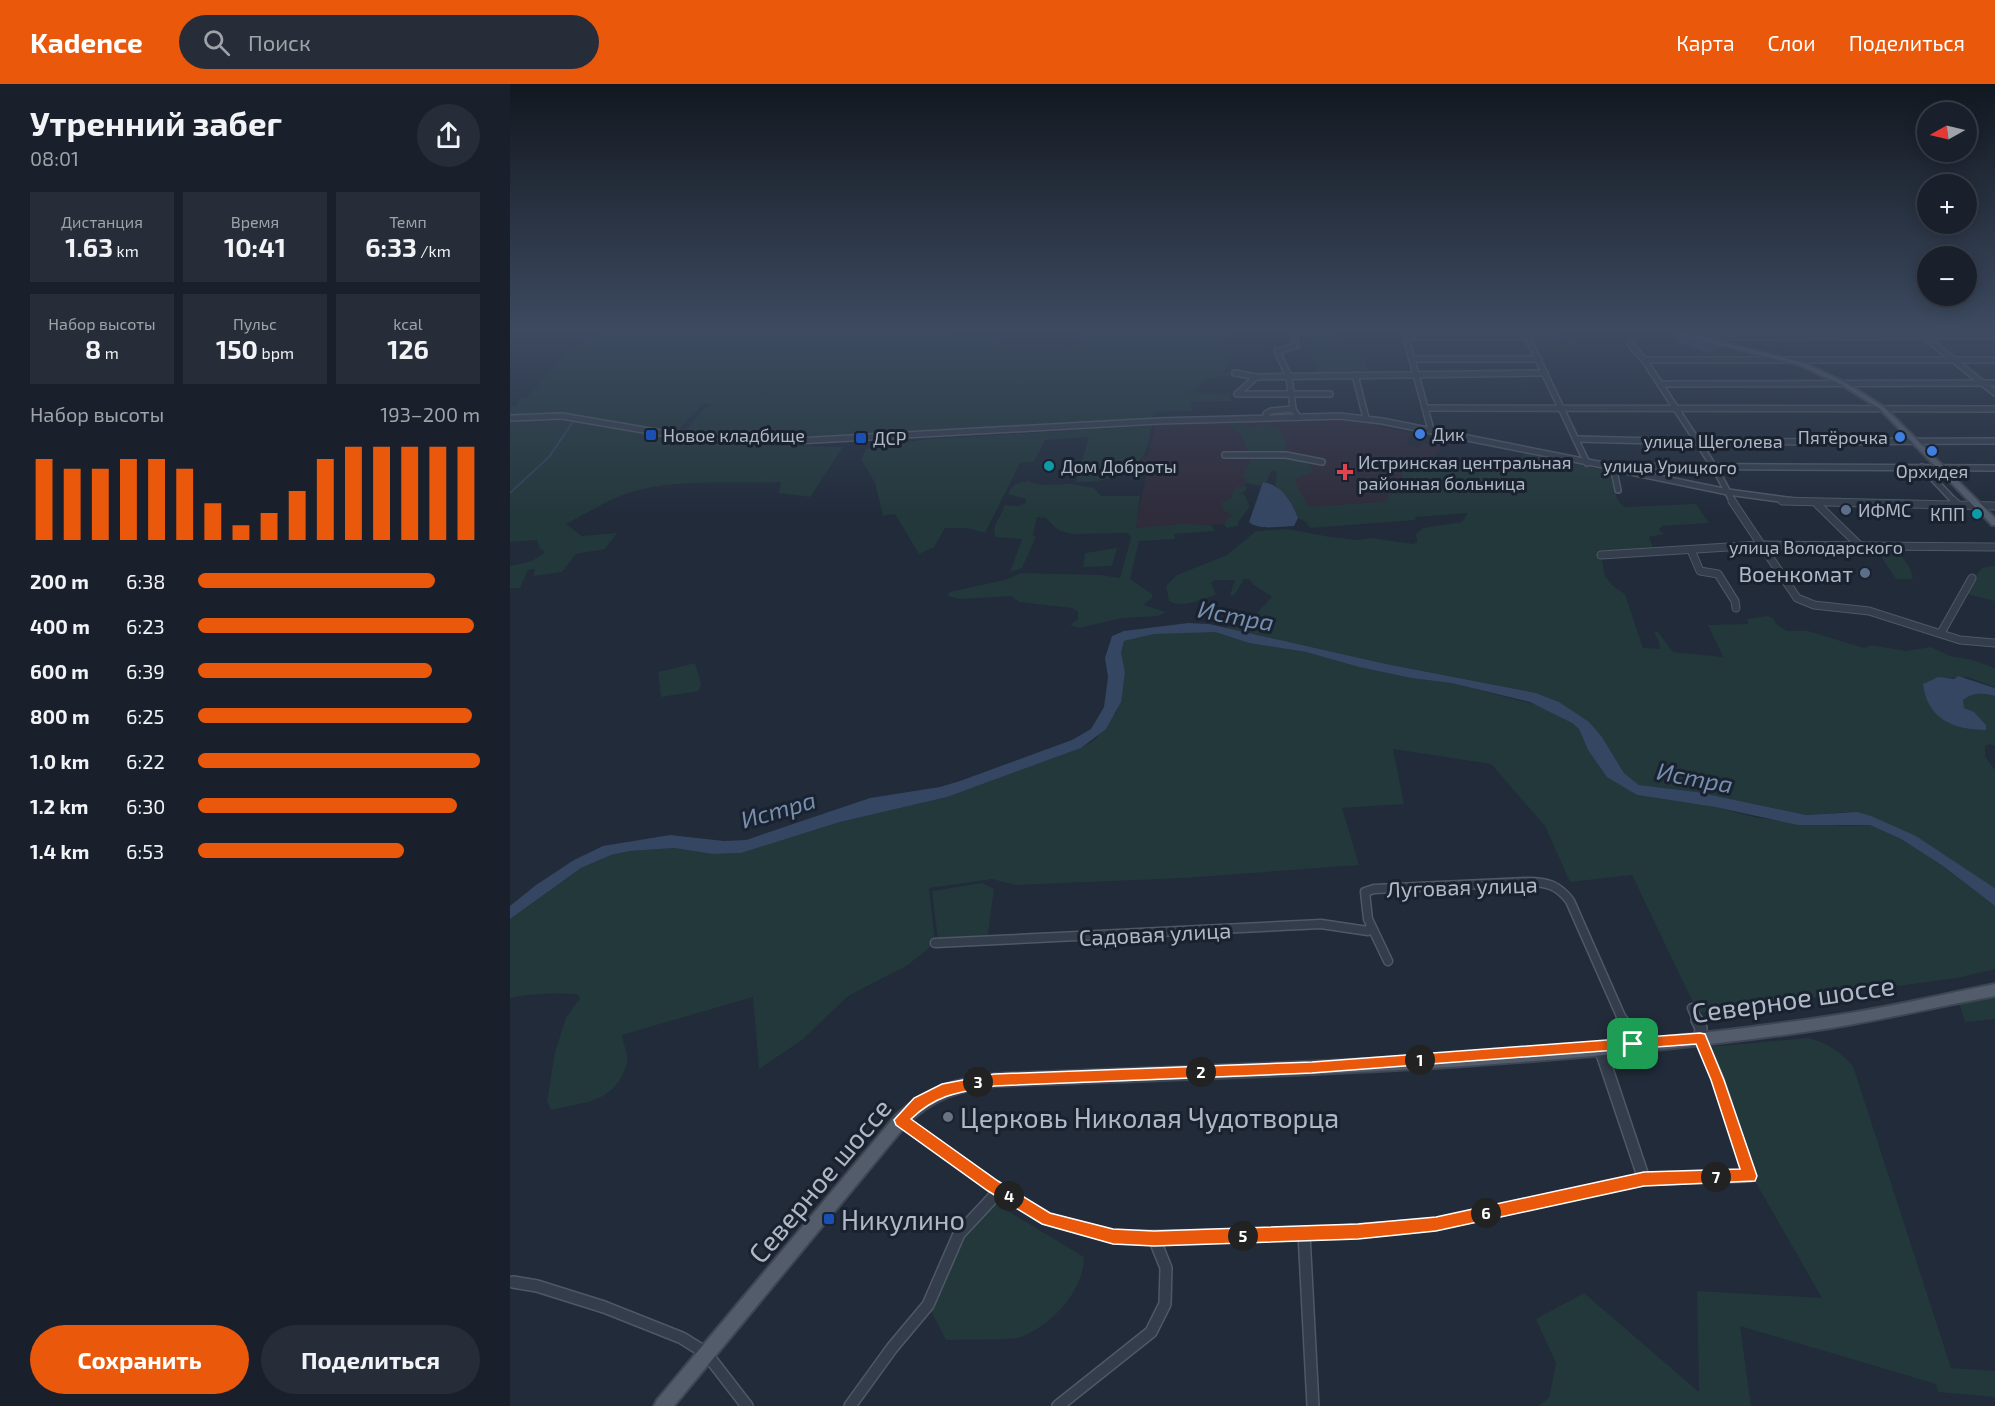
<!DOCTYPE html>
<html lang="ru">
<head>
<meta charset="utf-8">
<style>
	:root { --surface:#19202c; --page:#262d38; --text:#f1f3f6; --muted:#9fa3a9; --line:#373e48; --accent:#ea580c }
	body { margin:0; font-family:"Exo 2",sans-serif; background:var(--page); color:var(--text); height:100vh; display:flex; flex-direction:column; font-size:22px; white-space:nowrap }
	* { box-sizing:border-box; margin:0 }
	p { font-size:20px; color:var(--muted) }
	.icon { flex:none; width:33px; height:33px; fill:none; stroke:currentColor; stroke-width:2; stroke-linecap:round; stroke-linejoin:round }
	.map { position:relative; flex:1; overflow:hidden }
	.side { display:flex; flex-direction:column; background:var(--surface); width:510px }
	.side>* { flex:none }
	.needle { width:39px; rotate:262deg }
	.controls { position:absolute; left:1407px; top:18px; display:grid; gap:12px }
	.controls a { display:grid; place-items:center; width:60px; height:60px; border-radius:50%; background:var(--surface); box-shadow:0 3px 15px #0003,0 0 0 2px var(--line); font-size:30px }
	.pin { position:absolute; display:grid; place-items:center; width:51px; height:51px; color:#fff; margin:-26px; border-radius:12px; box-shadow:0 3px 9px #0006 }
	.km { position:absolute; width:30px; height:30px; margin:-15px; border-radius:50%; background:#222; color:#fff; font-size:16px; line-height:30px; text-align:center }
	.round { display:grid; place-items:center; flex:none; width:63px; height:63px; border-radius:32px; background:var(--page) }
	.overview { display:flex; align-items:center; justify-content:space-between; height:102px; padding:0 30px }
	h1 { font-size:33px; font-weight:700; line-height:45px }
	.stats { display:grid; grid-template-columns:repeat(3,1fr); gap:9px; height:102px; padding:6px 30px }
	.stats div { display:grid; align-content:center; border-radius:0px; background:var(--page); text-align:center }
	.stats b { font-size:26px; font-weight:700 }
	.stats small { font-size:16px; font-weight:400 }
	.stats p { font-size:16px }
	.chart { height:168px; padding:12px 30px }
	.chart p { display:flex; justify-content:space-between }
	.chart svg { width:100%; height:108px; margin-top:6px; stroke:var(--accent); stroke-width:6 }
	.button { display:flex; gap:12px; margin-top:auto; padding:12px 30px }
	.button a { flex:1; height:69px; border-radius:36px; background:var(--accent); color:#fff; font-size:24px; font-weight:700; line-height:69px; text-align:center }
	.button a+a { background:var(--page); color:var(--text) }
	ul { padding:0 30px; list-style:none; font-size:20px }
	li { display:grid; grid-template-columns:96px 72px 1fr; align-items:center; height:45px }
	li i { height:15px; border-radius:8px; background:var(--accent) }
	header { display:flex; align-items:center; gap:36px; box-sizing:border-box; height:84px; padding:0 30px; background:var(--accent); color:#fff }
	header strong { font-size:28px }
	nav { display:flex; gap:33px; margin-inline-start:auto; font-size:21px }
	.search { width:420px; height:54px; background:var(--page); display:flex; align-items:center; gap:15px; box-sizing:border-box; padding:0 21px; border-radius:33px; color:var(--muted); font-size:22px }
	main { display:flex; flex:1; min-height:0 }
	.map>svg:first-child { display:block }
	.medical { fill:#2f2c3b }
	.green { fill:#23383b }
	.water { fill:#344662 }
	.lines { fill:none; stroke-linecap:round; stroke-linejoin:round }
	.stream { stroke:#344662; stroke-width:1.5 }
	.minor-far3-casing { stroke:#4f5865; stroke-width:8 }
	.minor-far2-casing { stroke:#4f5865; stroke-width:9 }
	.minor-far1-casing { stroke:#4f5865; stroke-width:11 }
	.minor-casing { stroke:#4f5865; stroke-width:14 }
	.major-casing { stroke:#3e4654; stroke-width:4 }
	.minor-far3 { stroke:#343d4b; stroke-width:5 }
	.minor-far2 { stroke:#343d4b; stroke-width:7 }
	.minor-far1 { stroke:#343d4b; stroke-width:8 }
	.minor { stroke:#343d4b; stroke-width:11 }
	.major { fill:#525c6b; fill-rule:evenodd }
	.route { fill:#ea580c; stroke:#fff; stroke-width:1.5; fill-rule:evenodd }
	.shop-dot { fill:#3f7fe0; stroke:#1a222f; stroke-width:2 }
	.transit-dot { fill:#1a4fb4; stroke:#1a222f; stroke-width:2 }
	.culture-dot { fill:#0f9aa8; stroke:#1a222f; stroke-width:2 }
	.health-dot { fill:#e0444e; stroke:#1a222f; stroke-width:2 }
	.service-dot { fill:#5c6f8a; stroke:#1a222f; stroke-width:2 }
	.worship-dot { fill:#6b7280; stroke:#1a222f; stroke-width:2 }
	.labels { text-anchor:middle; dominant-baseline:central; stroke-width:6; stroke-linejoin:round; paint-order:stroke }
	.far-poi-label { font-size:18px; fill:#afb8c7; stroke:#1a222f; text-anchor:start }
	.far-street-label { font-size:18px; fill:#afb8c7; stroke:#1a222f }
	.poi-label { font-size:22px; fill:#afb8c7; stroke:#1a222f; text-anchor:end }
	.street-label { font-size:22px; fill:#afb8c7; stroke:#1a222f }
	.water-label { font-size:24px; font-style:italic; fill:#768eb0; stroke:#1a222f }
	.near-street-label { font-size:27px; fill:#afb8c7; stroke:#1a222f }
	.near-poi-label { font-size:27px; fill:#afb8c7; stroke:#1a222f; text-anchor:start }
</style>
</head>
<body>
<header>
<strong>Kadence</strong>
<div class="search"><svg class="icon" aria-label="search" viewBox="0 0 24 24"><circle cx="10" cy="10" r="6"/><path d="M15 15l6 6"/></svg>Поиск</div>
<nav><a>Карта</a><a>Слои</a><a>Поделиться</a></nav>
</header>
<main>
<section class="side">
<div class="overview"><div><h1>Утренний забег</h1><p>08:01</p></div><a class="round"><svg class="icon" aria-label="share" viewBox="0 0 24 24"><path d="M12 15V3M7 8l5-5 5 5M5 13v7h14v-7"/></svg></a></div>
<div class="stats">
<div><p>Дистанция</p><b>1.63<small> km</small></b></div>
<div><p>Время</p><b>10:41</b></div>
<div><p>Темп</p><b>6:33<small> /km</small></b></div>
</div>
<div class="stats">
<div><p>Набор высоты</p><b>8<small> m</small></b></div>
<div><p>Пульс</p><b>150<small> bpm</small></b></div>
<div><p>kcal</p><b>126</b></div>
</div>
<div class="chart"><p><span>Набор высоты</span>193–200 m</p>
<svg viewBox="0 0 160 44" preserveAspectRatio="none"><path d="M5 44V11M15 44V15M25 44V15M35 44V11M45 44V11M55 44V15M65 44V29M75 44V38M85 44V33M95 44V24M105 44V11M115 44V6M125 44V6M135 44V6M145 44V6M155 44V6"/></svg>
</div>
<ul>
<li><b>200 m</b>6:38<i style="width:84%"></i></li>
<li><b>400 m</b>6:23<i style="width:98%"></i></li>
<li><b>600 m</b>6:39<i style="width:83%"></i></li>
<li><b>800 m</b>6:25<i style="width:97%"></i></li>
<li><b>1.0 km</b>6:22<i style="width:100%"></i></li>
<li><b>1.2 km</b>6:30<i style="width:92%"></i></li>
<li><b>1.4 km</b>6:53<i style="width:73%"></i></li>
</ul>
<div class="button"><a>Сохранить</a><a>Поделиться</a></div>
</section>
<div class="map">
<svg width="1485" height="1322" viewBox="0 0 1485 1322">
	<rect width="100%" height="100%" fill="#212b3a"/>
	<path class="medical" d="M831,335L869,339L867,342L901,349L897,360L909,363L914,359L932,362L924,373H918L913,384L905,433L799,439L769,374L735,399V407H725L727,432L720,440L625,444L638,381L631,380V377L633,373L638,372L645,341Z"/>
	<g class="green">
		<path d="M103,246H440L443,251L484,253L507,271L543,270L566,261L580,246H721L712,255L719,266L721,278L713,288L741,293L706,292L703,295L698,294L680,308L719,311L722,317L681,318L682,327L647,328L642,334L297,353L173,349L193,326L203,320H193L166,348L56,330L32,329L0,332V323L6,322L9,315L17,314L61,262Z"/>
		<path d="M797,246C836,246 827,257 855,275L858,287L804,289L806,283L796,264L801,263Z"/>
		<path d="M1017,246H1027L1030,249L1045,246L1051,248L1050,255L1047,257L1052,260L1064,256L1074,271H1038L1034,263H1026Z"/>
		<path d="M1218,263L1264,275H1190L1184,269H1202Z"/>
		<path d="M14,336L62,337L165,356L202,360L333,363L300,413L269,409L271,398C224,400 162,394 118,409C97,416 76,430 56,440L72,452L107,449L95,465L66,470L52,488L23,492L25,485L18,486L10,504H0V482L22,477L35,468L30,465L27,456L0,458V337Z"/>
		<path d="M718,339L730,340L736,344L756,340L761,344L768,343L775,355L776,369L796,377L804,387L785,395L787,402L799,423L871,418L877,417L878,410H897L891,386L912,384L915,378L939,380L976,374L1012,375L1015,369L1101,388L1100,391L1108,417L1115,423L1186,420L1199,439L1152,442L1149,446L1154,450L1139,453L1144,465L1091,470L1095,492L1103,502L1115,510L1133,564L1150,565L1149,558L1144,548H1148L1163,568L1213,573L1198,541L1238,540L1237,535L1257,532L1263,534L1267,541L1277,547H1298L1354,564L1361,561L1396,567L1421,563L1440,572L1463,576L1485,584V603L1457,593L1423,595L1413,600C1417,634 1445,646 1475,646L1470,634L1454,624L1453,616C1464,608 1472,609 1485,612V662L1480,660L1475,662V672L1485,686V805L1406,752L1337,728L1296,731L1187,708L1129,701L1114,689L1092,653L1049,618L1026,609L876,580L713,543L740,540L746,530L762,513L744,501L739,495H734L724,512L720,511L725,496H704L701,499L706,511C689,515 675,525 659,517L656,502L667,491L717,471L746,447L778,445L820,453L848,456L862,454L903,460L907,458L906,450L913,444L952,438L958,429L906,433L905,436L800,444L796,438L788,434C783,420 778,411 765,403L767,388L765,386L761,388L756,398H753L751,402L735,399L737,394H732L741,375L731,351Z"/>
		<path d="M642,342C640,350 639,358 636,366C626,392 591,399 566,398L579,353L535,356L524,378L510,379L475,449L457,444H435L424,463L409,470L385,430L373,432L365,399L351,375L356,365L415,355Z"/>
		<path d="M518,397L531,401L562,400L584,404L591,412H630L626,444L673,440L701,441L705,447L664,450L665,455L629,457L620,495L642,510V514L633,521L656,528L648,532L612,534L569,544L560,541L568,535V528L562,524L509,518L501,512L450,515L438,512L439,508L495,496L511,489L590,491L610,494L621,454L618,449L562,450L548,446L536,434L527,433L523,451L526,453L512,484L500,488L512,455L485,453L484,444L495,421L508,422L516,419V415L498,410C502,400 508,399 518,397Z"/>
		<path d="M737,402L735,408L728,410H734L740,423L729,437L728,442L717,444L714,441L716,435L724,431L715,428L711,419L721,414L725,403Z"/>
		<path d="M607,464L602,482L573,483L575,469Z"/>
		<path d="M1366,465L1387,466L1400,484L1403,495H1386Z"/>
		<path d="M1483,482H1485V517L1457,510L1464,494L1472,484Z"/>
		<path d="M688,547L705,548L739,559L796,568L849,583L901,594L941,599L1031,622L1062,639L1069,645L1078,666L1126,711L1205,723L1248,734L1334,742L1360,741L1391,755L1433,782L1485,822V885L1447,894L1188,929L1122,791L1060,798L1035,742L981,680L883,665L894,720L832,724L849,781L674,794L506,801L482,795L419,804L425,859L398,881L338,912L292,956L249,985L243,913L112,951C113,959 119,972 117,979C106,1019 75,1018 41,1026L37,1017L45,968L56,934L70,914L67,910C45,909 22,909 0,914V835L71,784L101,771L120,767L164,764L203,770L231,769L330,738L437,713L571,664L585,656L607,627L615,588L611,569L614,557L643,550Z"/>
		<path d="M185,579L191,599L189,607L151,613L148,588Z"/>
		<path d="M472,799L484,805L477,856H428L422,807Z"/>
		<path d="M1485,911V935L1455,938L1449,919Z"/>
		<path d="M1298,954C1318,959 1329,967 1343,982L1441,1284L1485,1287V1313L1428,1308L1426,1300L1230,1242L1241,1322H1028L1039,1314L1046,1279L1026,1235L1074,1209L1189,1308L1187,1207L1312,1214L1246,1099L1198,963Z"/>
		<path d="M486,1120L574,1173C574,1207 542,1241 511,1253C498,1257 453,1255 436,1256L420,1225L453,1154Z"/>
	</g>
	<g class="water">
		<path d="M1175,252L1211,262L1212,264L1198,269L1164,257Z"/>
		<path d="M753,398C772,401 782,418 788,434L784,442C771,442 749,447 739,438Z"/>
		<path d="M678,539L699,540L876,580L1026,609L1049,618L1079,638L1092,653L1114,689L1129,701L1187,708L1296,731L1347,728L1361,732L1406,752L1483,803L1485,805V822L1433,782L1391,755L1360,741H1288L1205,723L1127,711L1097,693L1078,666L1069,645L1062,639L1020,618L941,599L901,594L849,583L796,568L739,559L705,548L644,550L614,557L611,569L615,588L611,618L596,645L571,664L437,713L330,738L231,769L203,770L164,764L120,767L101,771L71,784L0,835V822L26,801L64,776L93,762L160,751L214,757L236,756L360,714L430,703L450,697L562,656L581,645L594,623L598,593L595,574L602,552L614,547Z"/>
		<path d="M1448,592L1485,604V612C1472,609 1464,608 1453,616L1454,624L1464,628L1476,641V646C1444,646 1417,635 1413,600L1428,593L1444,595Z"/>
	</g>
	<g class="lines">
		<path class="stream" d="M0,409L39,373L62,339"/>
		<g class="minor-far3-casing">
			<g id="minor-far3">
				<path d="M784,246L786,262L767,267L779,293L783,325L788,333"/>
				<path d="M894,246L921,346"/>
				<path d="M1014,246L1077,379"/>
				<path d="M1406,246L1485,309"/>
				<path d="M896,253H1017"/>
				<path d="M1190,253L1485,252"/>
				<path d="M1120,260L1135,277L1206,386L1223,418"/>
				<path d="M903,275H1029"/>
				<path d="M1134,276H1485"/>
				<path d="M725,289L746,293L1035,289"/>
				<path d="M845,291L856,334"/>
				<path d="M746,293L727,310H820"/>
				<path d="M1150,300L1485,299"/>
				<path d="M916,324L1485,325"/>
				<path d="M757,333L756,330L761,327L783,325"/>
				<path d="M0,334L52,332L163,351L287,357L649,337L830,332L872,337L1098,382L1485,384"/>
				<path d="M1066,355L1187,358L1485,357"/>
				<path d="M715,371H776L812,378"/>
				<path d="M1103,382L1108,406"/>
				<path d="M1412,383L1445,418"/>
				<path d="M1116,387L1218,408L1291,418"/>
			</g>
		</g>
		<g class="minor-far2-casing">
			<g id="minor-far2">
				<path d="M1222,417L1287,514L1304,521L1359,527L1450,556L1485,559"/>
				<path d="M1272,417L1485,422"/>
				<path d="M1444,417L1448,421"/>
				<path d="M1307,420L1351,463"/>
				<path d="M1181,466L1190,487L1208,490L1225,517L1226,524"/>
				<path d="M1091,471L1250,461L1485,463"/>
				<path d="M1431,549L1462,494"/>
			</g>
		</g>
		<g class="minor-far1-casing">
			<g id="minor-far1">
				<path d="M425,859L811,840L858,847L861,842"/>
				<path d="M878,877L858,835L855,808L864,805L1018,798C1037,798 1048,801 1060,817L1113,937"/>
				<path d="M1182,924L1188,937"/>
			</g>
		</g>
		<g class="minor-casing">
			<g id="minor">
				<path d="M1112,936L1123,961"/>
				<path d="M1090,964L1134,1095"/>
				<path d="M391,1036L483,1102L537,1135L603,1153L794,1150L926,1140L1134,1095L1240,1092L1208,996L1190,954L1191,944L1187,936"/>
				<path d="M794,1150L803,1322"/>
				<path d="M3,1198L27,1202L94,1223L172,1254L196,1269L237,1322"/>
				<path d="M340,1322L382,1264L418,1221L449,1150L490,1106"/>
				<path d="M548,1322L641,1248L655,1220L656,1184L644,1154"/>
			</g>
		</g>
		<g class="major-casing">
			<g id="major">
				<path d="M1152,246H1162L1294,279L1336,299L1374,323L1485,434V441H1482L1370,325L1332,301L1290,281Z"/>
				<path d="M1485,900V912C1430,922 1376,935 1321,944C1045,986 764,992 485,1002C447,1007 425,1014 396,1041L164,1322H144L147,1316L386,1031C417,1003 444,995 485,990C764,979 1045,974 1321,932C1376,924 1430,911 1485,900Z"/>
			</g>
		</g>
		<use href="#minor-far3" class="minor-far3"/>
		<use href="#minor-far2" class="minor-far2"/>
		<use href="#minor-far1" class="minor-far1"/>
		<use href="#minor" class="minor"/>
		<use href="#major" class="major"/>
	</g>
	<linearGradient id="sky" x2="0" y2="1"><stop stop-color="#121820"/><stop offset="0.57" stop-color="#3d4a60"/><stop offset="1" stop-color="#3d4a60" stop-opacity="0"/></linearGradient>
	<rect width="1485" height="431" fill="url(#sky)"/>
	<path class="route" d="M1190,949L1195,950L1214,996L1247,1092L1245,1097L1134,1102L926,1147L848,1155L644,1162L603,1160L532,1140L478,1107L386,1041L384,1036L404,1014L432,1000L484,990L802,978ZM1186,960L1201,996L1230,1085L1134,1088L926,1133L848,1140L644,1147L603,1145L540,1129L488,1097L401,1035C427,1010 450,1008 484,1002L802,989Z"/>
	<g class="shop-dot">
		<circle cx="910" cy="350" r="6"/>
		<circle cx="1390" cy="353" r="6"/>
		<circle cx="1422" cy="367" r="6"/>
	</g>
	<g class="transit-dot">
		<rect x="135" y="345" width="12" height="12" rx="3"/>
		<rect x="345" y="348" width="12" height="12" rx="3"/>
		<rect x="313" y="1129" width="12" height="12" rx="3"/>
	</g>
	<g class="culture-dot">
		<circle cx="539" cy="382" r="6"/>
		<circle cx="1467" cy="430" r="6"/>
	</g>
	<path class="health-dot" d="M832 379h6v6h6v6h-6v6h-6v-6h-6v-6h6z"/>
	<g class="service-dot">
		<circle cx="1336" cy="426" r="6"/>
		<circle cx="1355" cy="489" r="6"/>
	</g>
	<circle class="worship-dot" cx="438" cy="1033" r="6"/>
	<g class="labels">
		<g class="far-poi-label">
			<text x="922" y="350">Дик</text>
			<text x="153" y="351">Новое кладбище</text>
			<text x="1378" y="353" text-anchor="end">Пятёрочка</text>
			<text x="363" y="354">ДСР</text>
			<text x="848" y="378">Истринская центральная<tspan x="848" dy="21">районная больница</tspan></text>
			<text x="551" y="382">Дом Доброты</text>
			<text x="1422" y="387" text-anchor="middle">Орхидея</text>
			<text x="1348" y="426">ИФМС</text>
			<text x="1455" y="430" text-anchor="end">КПП</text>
		</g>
		<g class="far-street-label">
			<text x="1203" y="357">улица Щеголева</text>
			<text transform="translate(1160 382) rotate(1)">улица Урицкого</text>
			<text x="1306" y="463">улица Володарского</text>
		</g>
		<g class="poi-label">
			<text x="1343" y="489">Военкомат</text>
		</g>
		<g class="street-label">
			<text transform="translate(952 802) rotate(-2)">Луговая улица</text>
			<text transform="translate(645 849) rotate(-3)">Садовая улица</text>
		</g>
		<g class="water-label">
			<text transform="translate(726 531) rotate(11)">Истра</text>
			<text transform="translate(1185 693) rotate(11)">Истра</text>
			<text transform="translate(268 725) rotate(-16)">Истра</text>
		</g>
		<g class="near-street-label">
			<text transform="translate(1283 914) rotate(-8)">Северное шоссе</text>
			<text transform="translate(309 1096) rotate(-50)">Северное шоссе</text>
		</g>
		<g class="near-poi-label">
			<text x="450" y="1033">Церковь Николая Чудотворца</text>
			<text x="331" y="1135">Никулино</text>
		</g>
	</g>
</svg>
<div class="controls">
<a><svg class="needle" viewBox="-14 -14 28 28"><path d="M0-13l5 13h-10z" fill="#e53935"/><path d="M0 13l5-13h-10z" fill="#9fa3a9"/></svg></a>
<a>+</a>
<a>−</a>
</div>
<div class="pin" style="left:1123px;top:960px;background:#1e9e55"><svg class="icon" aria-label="arrive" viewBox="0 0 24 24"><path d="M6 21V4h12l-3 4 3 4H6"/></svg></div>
<b class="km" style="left:910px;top:976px">1</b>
<b class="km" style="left:691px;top:988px">2</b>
<b class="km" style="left:468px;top:998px">3</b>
<b class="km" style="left:499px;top:1112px">4</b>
<b class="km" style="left:733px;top:1152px">5</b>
<b class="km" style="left:976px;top:1129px">6</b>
<b class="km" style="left:1206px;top:1093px">7</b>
</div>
</main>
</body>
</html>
